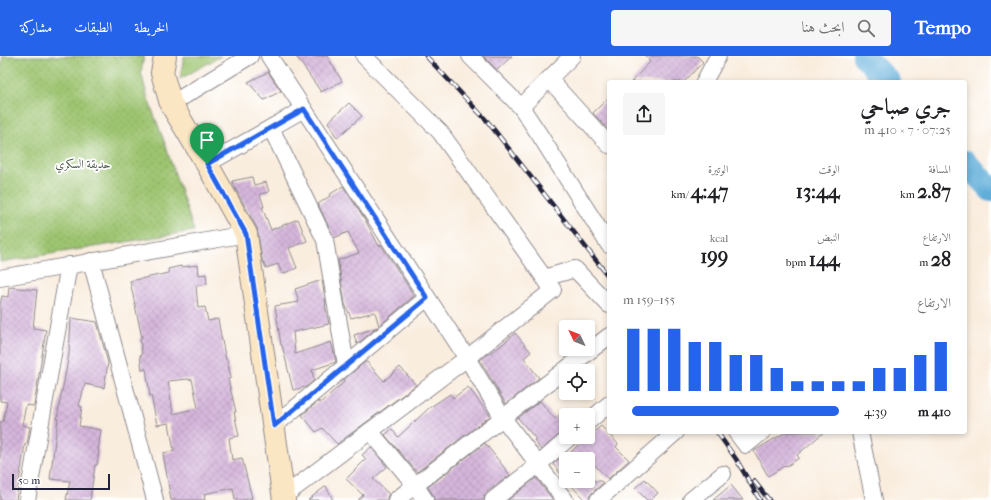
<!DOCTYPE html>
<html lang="ar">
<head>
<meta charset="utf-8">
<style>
	:root { --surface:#fff; --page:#f6f6f6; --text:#202124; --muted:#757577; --accent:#2563eb }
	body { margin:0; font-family:"IM FELL French Canon",Amiri,serif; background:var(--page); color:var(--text); direction:rtl; height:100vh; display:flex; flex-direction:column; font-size:15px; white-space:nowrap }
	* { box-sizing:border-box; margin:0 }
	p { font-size:13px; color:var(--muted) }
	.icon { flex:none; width:22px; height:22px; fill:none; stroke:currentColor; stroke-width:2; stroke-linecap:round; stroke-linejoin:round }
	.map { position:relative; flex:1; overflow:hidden; direction:ltr }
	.sheet { position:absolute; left:607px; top:24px; width:360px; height:354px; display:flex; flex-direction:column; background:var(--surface); border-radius:4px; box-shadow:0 2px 6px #0003; direction:rtl }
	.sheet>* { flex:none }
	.needle { width:26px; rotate:313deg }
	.controls { position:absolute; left:559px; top:264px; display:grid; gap:8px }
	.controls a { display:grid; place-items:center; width:36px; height:36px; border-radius:4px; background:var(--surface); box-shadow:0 2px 6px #0003; font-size:20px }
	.scale { position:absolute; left:12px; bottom:10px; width:98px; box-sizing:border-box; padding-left:4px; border:2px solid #22223b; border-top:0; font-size:11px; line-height:14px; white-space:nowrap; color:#22223b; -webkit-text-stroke:3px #fff; paint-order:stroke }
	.pin { position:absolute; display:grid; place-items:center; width:34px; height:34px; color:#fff; margin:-41px -17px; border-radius:50% 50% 50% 0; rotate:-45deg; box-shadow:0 0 4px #0007 }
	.pin .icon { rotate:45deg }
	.round { display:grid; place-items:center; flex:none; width:42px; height:42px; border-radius:4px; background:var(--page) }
	.overview { display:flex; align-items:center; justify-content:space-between; height:68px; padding:0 16px }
	h1 { font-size:22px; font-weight:800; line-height:30px }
	.figures { display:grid; grid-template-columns:repeat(3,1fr); gap:6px; height:68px; padding:4px 16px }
	.figures div { display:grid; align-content:center }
	.figures b { font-size:20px; font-weight:800 }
	.figures small { font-size:11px; font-weight:400 }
	.figures p { font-size:11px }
	.chart { height:112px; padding:8px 16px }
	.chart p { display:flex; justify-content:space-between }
	.chart svg { width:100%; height:72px; margin-top:4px; stroke:var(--accent); stroke-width:6 }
	ul { padding:0 16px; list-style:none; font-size:13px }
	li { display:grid; grid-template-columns:64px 48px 1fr; align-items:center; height:30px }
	li i { height:10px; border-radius:5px; background:var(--accent) }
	header { display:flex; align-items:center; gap:24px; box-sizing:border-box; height:56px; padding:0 20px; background:var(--accent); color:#fff }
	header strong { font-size:19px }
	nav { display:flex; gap:22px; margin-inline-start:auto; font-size:14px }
	.search { width:280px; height:36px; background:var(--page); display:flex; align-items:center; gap:10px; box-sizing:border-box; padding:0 14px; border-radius:4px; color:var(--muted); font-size:15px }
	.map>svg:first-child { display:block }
	.grass { fill:#9dc46f; stroke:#607355 }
	.park { fill:url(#park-dots); stroke:#607355 }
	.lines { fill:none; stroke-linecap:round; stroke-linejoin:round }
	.river { stroke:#5fadd9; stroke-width:24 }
	.building { fill:url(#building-cross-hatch); fill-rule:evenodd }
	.street-casing { stroke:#8e888c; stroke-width:18 }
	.secondary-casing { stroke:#8e888c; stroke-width:24 }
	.street { stroke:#fff; stroke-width:16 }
	.secondary { stroke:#fbe6c4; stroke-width:22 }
	.rail-casing { stroke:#22223b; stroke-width:4.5 }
	.rail { stroke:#fff; stroke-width:3; stroke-dasharray:9; stroke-linecap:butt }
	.route-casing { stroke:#fff; stroke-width:8 }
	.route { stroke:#2563eb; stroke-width:5 }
	.labels { text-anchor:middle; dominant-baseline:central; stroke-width:3.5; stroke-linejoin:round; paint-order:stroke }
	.park-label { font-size:12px; fill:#4d5b4d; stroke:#fff }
</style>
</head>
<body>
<header>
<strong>Tempo</strong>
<div class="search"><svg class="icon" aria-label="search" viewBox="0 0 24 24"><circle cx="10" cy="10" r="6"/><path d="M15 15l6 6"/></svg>ابحث هنا</div>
<nav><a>الخريطة</a><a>الطبقات</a><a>مشاركة</a></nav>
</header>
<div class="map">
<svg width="991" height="444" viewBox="0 0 991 444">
	<defs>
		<pattern id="park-dots" width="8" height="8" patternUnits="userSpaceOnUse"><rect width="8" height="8" fill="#9dc46f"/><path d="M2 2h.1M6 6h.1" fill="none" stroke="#87a861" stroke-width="1.8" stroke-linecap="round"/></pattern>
		<pattern id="building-cross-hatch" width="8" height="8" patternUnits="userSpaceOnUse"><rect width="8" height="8" fill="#d5b6db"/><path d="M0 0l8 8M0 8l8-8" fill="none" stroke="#b79cbd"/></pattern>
	</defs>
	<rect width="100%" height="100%" fill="#fff"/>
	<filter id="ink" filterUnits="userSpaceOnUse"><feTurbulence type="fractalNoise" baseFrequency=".025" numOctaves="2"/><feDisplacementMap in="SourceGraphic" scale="8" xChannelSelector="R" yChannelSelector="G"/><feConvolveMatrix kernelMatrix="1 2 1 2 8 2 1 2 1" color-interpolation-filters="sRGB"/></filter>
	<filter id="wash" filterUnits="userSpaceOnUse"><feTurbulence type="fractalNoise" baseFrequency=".012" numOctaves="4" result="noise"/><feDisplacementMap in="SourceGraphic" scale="16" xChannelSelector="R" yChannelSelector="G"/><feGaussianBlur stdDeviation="0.9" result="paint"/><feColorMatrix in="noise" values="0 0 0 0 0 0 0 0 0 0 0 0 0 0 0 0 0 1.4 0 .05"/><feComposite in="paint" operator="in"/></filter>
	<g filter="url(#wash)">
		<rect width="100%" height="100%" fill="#f9edde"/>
		<path class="grass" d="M184,0H221L180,23Z"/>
		<path class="park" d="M3,0H144L141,16L148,43L163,82L194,175L0,206V18Z"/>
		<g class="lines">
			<g class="river">
				<path d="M864,0L889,26"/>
				<path d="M965,106L991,134"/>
			</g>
		</g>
		<g id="blocks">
			<g class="building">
				<path d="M296,0H327L342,25L321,36Z"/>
				<path d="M483,0H512L497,14Z"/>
				<path d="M646,0H697L703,6L684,26H631L650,6Z"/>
				<path d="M268,16L281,35L264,44L248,26Z"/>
				<path d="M609,41V75L593,57Z"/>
				<path d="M349,47L362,60L337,82L328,66Z"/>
				<path d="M252,121L254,129L266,126L269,136L260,138L264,151H262L271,174L298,163L307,185L289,192L297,212L282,218L278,208L266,212L262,203L257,172L235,132L232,125Z"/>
				<path d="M343,130L364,162L379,190L381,189L408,230L414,240L379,270L375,256L351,262L345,248L338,204L359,197L348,176L334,182L318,148L330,140L329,139Z"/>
				<path d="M198,209L199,219L206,218L207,228L196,230L198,252L205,251L208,265L218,263L221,280L226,304H227L231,322L228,323L236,356H234L239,380L229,382L232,404L242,402L252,442L243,444H235L233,432L204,438L205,444H171L163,397L174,395L169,367L157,369L151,339L150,340L146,313L142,314L140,299H142L140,282H142L130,225L169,217L168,213L181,210V211ZM189,323V324L192,323L198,352L173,358L168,325Z"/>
				<path d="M322,224L326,249H325L329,268L293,276L295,298L331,286L334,297L336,306L312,314L314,324L306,331L293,334L282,289H281L275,250L299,246L295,233Z"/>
				<path d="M9,231L37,234L33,272L46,274L34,350L26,349L22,369L30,371L27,388H25L16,444H0V366H3L7,346L0,345V248L2,240L8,241Z"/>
				<path d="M71,262L97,266L108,307L104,332L85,328L79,350L82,351L79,370L101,374L98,394L99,395L97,409H95L90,444H66L70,425L50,423L55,384L58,363H57L61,339L64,326L69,298Z"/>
				<path d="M378,271L357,288L354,279Z"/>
				<path d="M515,277L531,296L524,302L539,322L506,348L480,304L503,288Z"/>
				<path d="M365,306H367L384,325L400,311L416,329L337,388L322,372L316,376L302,359L319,345L320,347L344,326L343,324Z"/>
				<path d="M468,331L490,360L417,416L385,379L392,373L398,381L429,352L450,338L453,342Z"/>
				<path d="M540,345L555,363L566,353V373L541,394L534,384L536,383L518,362Z"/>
				<path d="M601,370L618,388L616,391L629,404L608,423L589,403H566V425L553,408L566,397V401L586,381H588Z"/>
				<path d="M786,376H824L797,399L799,402L787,410L786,409L768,420L754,395Z"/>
				<path d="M485,387L510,419L487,436L484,440V444H434L433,439L428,431Z"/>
				<path d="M371,391L387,411L373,423L389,438L387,441V444H358L363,439L346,423L366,403L362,399Z"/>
				<path d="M536,422L553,444H508Z"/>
				<path d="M645,423L658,437L651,444H647L635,432Z"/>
				<path d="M567,425H601L603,427L592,437L589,441V444H585Z"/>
				<path d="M731,429L743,444H713Z"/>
				<path d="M326,430L333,444H308Z"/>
			</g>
		</g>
	</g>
	<g filter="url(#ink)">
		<use href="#blocks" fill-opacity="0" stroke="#8e888c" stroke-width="1"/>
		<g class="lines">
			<g class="street-casing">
				<g id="street">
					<path d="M269,0L467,302L503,362L565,444"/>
					<path d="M470,0L521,51L539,78L609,189"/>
					<path d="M549,23L609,89"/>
					<path d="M704,26L718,0"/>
					<path d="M171,48L250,0"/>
					<path d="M521,51L572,0"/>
					<path d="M271,72L325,184L346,309"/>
					<path d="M207,108L304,53"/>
					<path d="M91,205L155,444"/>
					<path d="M0,222L246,178"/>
					<path d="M544,222L575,213L609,249"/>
					<path d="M588,366L609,348"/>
					<path d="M274,370L427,242"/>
					<path d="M370,375L415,429L425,444"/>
					<path d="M736,376L746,389L762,376"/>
					<path d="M860,376L863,391L874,444"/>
					<path d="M284,440L467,302L553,234L440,76L364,0"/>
					<path d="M27,444L69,209"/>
					<path d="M396,444L609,280"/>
					<path d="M493,444L538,409L570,381"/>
					<path d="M598,444L676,376"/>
					<path d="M691,444L723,418"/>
				</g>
			</g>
			<g class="secondary-casing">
				<path id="secondary" d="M165,0L162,17L171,48L207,108L246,178L284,444"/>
			</g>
			<use href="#street" class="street"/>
			<use href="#secondary" class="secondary"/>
			<g class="rail-casing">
				<g id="rail">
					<path d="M426,0L488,66L609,221"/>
					<path d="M717,376L736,403L760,444"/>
					<path d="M754,425L769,444"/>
				</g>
			</g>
			<use href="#rail" class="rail"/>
		</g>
	</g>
	<g class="lines" filter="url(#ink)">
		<g class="route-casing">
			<path id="route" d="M304,53L427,242L274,370L246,178L207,108Z"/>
		</g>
		<use href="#route" class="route"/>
	</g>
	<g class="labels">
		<g class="park-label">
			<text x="83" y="108">حديقة السكري</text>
		</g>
	</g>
</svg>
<div class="controls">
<a><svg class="needle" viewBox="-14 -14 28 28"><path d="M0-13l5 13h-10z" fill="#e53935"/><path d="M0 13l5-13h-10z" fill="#757577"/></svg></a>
<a><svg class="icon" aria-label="locate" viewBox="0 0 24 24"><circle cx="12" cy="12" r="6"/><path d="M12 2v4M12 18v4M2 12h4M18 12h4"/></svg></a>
<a>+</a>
<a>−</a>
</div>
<div class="scale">50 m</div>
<div class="pin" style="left:207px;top:108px;background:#1e9e55"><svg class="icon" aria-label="arrive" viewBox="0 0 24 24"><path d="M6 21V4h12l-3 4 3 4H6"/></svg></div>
<section class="sheet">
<div class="overview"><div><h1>جري صباحي</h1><p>07:25 · 7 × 410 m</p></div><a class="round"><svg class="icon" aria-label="share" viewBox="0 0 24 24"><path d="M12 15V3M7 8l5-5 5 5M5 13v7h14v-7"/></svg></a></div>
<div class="figures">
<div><p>المسافة</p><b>2.87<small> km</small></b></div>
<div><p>الوقت</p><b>13:44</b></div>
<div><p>الوتيرة</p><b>4:47<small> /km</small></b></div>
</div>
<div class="figures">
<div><p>الارتفاع</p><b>28<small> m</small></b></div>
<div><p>النبض</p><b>144<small> bpm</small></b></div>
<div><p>kcal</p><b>199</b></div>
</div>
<div class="chart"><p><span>الارتفاع</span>155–159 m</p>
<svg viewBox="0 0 160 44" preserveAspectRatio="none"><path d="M5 44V6M15 44V6M25 44V6M35 44V14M45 44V14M55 44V22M65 44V22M75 44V30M85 44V38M95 44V38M105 44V38M115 44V38M125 44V30M135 44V30M145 44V22M155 44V14"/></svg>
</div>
<ul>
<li><b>410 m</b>4:39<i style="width:96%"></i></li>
</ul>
</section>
</div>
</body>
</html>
